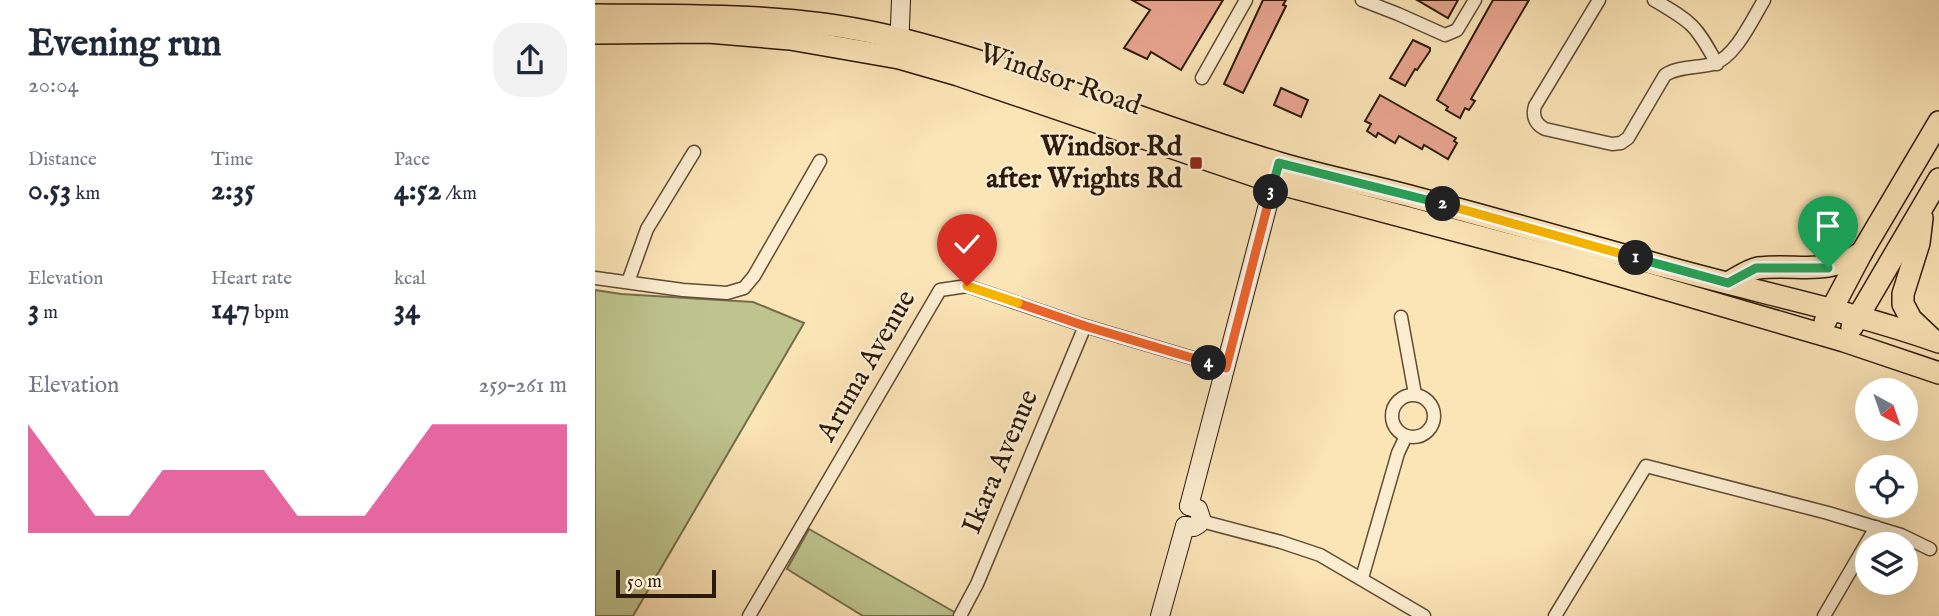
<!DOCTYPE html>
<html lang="en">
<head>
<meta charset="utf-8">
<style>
	:root { --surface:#fff; --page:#f2f2f3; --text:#1f2937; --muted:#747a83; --accent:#db2777 }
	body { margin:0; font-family:"IM FELL English",serif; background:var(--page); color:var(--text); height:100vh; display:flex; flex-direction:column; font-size:26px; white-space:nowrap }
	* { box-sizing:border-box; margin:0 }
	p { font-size:23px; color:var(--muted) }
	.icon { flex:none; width:38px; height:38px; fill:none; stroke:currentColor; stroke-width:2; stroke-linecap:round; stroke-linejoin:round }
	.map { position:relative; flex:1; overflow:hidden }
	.side { display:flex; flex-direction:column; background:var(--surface); width:595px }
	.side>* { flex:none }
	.needle { width:46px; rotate:140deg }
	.controls { position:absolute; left:1260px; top:378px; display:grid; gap:14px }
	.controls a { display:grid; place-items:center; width:63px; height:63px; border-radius:50%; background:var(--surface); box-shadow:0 7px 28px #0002; font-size:35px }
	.scale { position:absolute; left:21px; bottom:18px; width:100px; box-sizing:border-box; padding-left:7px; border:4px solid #2b190a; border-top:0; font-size:19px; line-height:24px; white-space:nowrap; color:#2b190a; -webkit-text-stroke:5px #fcedd0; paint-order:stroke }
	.pin { position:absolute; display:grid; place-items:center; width:60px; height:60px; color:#fff; margin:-72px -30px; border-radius:50% 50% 50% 0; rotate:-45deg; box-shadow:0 0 7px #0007 }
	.pin .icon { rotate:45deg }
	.km { position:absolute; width:35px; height:35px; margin:-18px; border-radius:50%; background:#222; color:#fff; font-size:19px; line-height:35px; text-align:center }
	.round { display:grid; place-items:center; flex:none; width:74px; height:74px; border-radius:28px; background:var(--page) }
	.overview { display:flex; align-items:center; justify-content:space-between; height:119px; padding:0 28px }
	h1 { font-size:38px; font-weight:800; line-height:52px }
	.figures { display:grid; grid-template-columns:repeat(3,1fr); gap:10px; height:119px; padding:7px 28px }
	.figures div { display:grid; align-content:center }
	.figures b { font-size:30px; font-weight:800 }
	.figures small { font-size:19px; font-weight:400 }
	.figures p { font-size:19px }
	.chart { height:196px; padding:14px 28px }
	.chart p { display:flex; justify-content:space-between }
	.chart svg { width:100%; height:126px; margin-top:7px; fill:var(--accent); opacity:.7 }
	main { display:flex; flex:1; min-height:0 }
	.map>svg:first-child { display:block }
	.green { fill:#bec48e; stroke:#746e4c; stroke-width:2 }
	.building { fill:#e9a590; stroke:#2b190a; stroke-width:2 }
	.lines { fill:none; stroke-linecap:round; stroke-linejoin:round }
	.street-casing { stroke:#5f4c35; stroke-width:15 }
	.secondary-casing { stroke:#2b190a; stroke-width:20 }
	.primary-casing { stroke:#2b190a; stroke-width:24 }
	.street { stroke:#fcedd0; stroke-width:12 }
	.secondary { stroke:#fcedd0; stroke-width:18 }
	.primary { stroke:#fbe4b6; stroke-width:21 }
	.split-1-casing { stroke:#fff; stroke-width:14 }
	.split-2-casing { stroke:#fff; stroke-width:14 }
	.split-3-casing { stroke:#fff; stroke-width:14 }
	.split-4-casing { stroke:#fff; stroke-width:14 }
	.split-5-casing { stroke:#fff; stroke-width:14 }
	.split-6-casing { stroke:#fff; stroke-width:14 }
	.split-1 { stroke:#22a559; stroke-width:9 }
	.split-2 { stroke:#f5b400; stroke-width:9 }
	.split-3 { stroke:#22a559; stroke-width:9 }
	.split-4 { stroke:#f0652b; stroke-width:9 }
	.split-5 { stroke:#f0652b; stroke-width:9 }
	.split-6 { stroke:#f5b400; stroke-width:9 }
	.poi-dot { fill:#8f2418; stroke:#fcedd0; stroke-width:2.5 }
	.labels { text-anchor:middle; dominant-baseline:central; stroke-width:5; stroke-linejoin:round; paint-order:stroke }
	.street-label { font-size:28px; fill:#2b190a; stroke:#fcedd0 }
	.poi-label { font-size:28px; font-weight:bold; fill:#2b190a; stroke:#fcedd0; text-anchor:end }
</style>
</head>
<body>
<main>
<section class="side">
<div class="overview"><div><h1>Evening run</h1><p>20:04</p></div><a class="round"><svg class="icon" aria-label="share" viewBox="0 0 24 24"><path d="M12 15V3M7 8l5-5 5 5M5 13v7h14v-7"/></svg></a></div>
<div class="figures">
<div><p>Distance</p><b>0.53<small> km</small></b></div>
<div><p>Time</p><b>2:35</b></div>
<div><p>Pace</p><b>4:52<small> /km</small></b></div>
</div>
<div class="figures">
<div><p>Elevation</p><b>3<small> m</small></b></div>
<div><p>Heart rate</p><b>147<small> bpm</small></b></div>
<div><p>kcal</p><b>34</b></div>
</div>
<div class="chart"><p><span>Elevation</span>259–261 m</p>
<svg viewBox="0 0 160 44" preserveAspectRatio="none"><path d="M0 44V6L10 22L20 38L30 38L40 22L50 22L60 22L70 22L80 38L90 38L100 38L110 22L120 6L130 6L140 6L150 6L160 6V44z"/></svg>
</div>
</section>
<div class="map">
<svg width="1344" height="616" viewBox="0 0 1344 616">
	<rect width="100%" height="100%" fill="#fbe4b6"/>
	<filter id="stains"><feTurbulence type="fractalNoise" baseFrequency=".00286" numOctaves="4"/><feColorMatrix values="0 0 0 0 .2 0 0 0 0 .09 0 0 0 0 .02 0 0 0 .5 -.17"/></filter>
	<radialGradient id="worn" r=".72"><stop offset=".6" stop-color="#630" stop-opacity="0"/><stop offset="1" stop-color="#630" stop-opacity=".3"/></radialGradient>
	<g class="green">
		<path d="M0,290L26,294L158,302L209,323L38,616H0Z"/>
		<path d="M214,529L361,613L359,616H268L192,569Z"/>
	</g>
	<g class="building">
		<path d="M537,0H628L586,70L556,52L552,59L529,48L555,10Z"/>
		<path d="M668,0H691L688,5L691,6L648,93L629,84Z"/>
		<path d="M822,0H863L853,18Z"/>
		<path d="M898,0H934L876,99L880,101L874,110L870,108L865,118L851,110L853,107L842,100Z"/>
		<path d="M818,40L835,48V51L822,70L820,69L810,86L795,78Z"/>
		<path d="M686,88L713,100L706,117L679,105Z"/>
		<path d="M785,95L861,138L859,141L862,143L853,159L829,145L827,149L804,136L800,143L783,133L781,137L772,131L776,124L770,121Z"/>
	</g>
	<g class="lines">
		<g class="street-casing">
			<g id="street">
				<path d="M767,0L803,14L850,35L862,30L880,0"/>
				<path d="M1004,0L940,106C937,116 940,124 950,129L1017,144L1026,143L1033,138L1070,75C1084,66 1103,68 1118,64C1140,58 1158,18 1169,0"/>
				<path d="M1059,0C1097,22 1101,25 1122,64"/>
				<path d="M607,78L651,0"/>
				<path d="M0,278L88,290L132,293L149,288L159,276L225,161"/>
				<path d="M33,282L52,229L99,152"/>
				<path d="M806,317L820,394"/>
				<circle cx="818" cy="416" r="21"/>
				<path d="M606,521L686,542L725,555L829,616"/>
				<path d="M767,578L803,453L811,436"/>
				<path d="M154,616L345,290L372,286L490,326L631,368"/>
				<path d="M365,616L382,584L490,326"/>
				<path d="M960,616L1051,466L1233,513L1306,535L1335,549"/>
				<path d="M1229,616L1281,527"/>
			</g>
		</g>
		<g class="secondary-casing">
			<g id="secondary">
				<path d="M304,51L306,0"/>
				<path d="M594,506L682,170"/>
				<path d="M590,526L599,527L604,524L606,518L603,509L594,506"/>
				<path d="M565,616L590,526"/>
			</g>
		</g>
		<g class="primary-casing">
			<g id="primary">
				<path d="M0,15C95,16 192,13 285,34C421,65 550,124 684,163C731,177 779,186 826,199C909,221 992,245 1075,268C1165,293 1256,311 1344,342"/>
				<path d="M0,33L113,32L195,39L304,58L363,75L678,182L964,258L1249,341L1344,373"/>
				<path d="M1327,218L1324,243L1308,294V304L1316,319L1335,337"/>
				<path d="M1133,283C1142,278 1153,270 1163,268C1203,263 1231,277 1267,252"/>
				<path d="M1230,322L1267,252L1344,122"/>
				<path d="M1257,327L1344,179"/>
			</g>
		</g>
		<use href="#street" class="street"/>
		<use href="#secondary" class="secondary"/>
		<use href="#primary" class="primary"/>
	</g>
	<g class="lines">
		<g class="split-1-casing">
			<path id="split-1" d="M1041,258L1133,283L1161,268H1233"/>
		</g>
		<g class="split-2-casing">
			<path id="split-2" d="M848,204L1041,258"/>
		</g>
		<g class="split-3-casing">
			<path id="split-3" d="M676,192L684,163L848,204"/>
		</g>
		<g class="split-4-casing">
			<path id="split-4" d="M614,363L631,368L676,192"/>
		</g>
		<g class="split-5-casing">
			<path id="split-5" d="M423,303L490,326L614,363"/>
		</g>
		<g class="split-6-casing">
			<path id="split-6" d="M372,286L423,303"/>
		</g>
		<use href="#split-1" class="split-1"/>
		<use href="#split-2" class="split-2"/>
		<use href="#split-3" class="split-3"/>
		<use href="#split-4" class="split-4"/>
		<use href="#split-5" class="split-5"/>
		<use href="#split-6" class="split-6"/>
	</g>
	<rect class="poi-dot" x="594" y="156" width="14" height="14" rx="3.5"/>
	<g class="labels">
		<g class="street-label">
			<text transform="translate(465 80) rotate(19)">Windsor Road</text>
			<text transform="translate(272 366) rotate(-60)">Aruma Avenue</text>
			<text transform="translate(406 462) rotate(-67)">Ikara Avenue</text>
		</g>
		<g class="poi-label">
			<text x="587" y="147">Windsor Rd<tspan x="587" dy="32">after Wrights Rd</tspan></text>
		</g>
	</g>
	<rect width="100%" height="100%" filter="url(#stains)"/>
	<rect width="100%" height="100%" fill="url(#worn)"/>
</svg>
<div class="controls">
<a><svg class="needle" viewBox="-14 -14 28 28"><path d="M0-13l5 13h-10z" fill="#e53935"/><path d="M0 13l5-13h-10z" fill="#747a83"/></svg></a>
<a><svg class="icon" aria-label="locate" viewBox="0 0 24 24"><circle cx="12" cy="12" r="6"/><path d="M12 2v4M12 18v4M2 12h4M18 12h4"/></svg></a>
<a><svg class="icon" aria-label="layers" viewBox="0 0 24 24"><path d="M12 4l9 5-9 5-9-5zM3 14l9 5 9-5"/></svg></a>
</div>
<div class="scale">50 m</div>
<div class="pin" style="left:1233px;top:268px;background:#1e9e55"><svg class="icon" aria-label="arrive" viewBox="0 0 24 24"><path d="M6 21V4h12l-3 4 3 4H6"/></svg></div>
<div class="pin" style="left:372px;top:286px;background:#d93025"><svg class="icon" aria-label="check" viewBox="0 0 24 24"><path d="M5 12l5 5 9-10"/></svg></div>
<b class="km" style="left:1041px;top:258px">1</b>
<b class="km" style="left:848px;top:204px">2</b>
<b class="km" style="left:676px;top:192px">3</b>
<b class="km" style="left:614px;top:363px">4</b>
</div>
</main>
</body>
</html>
